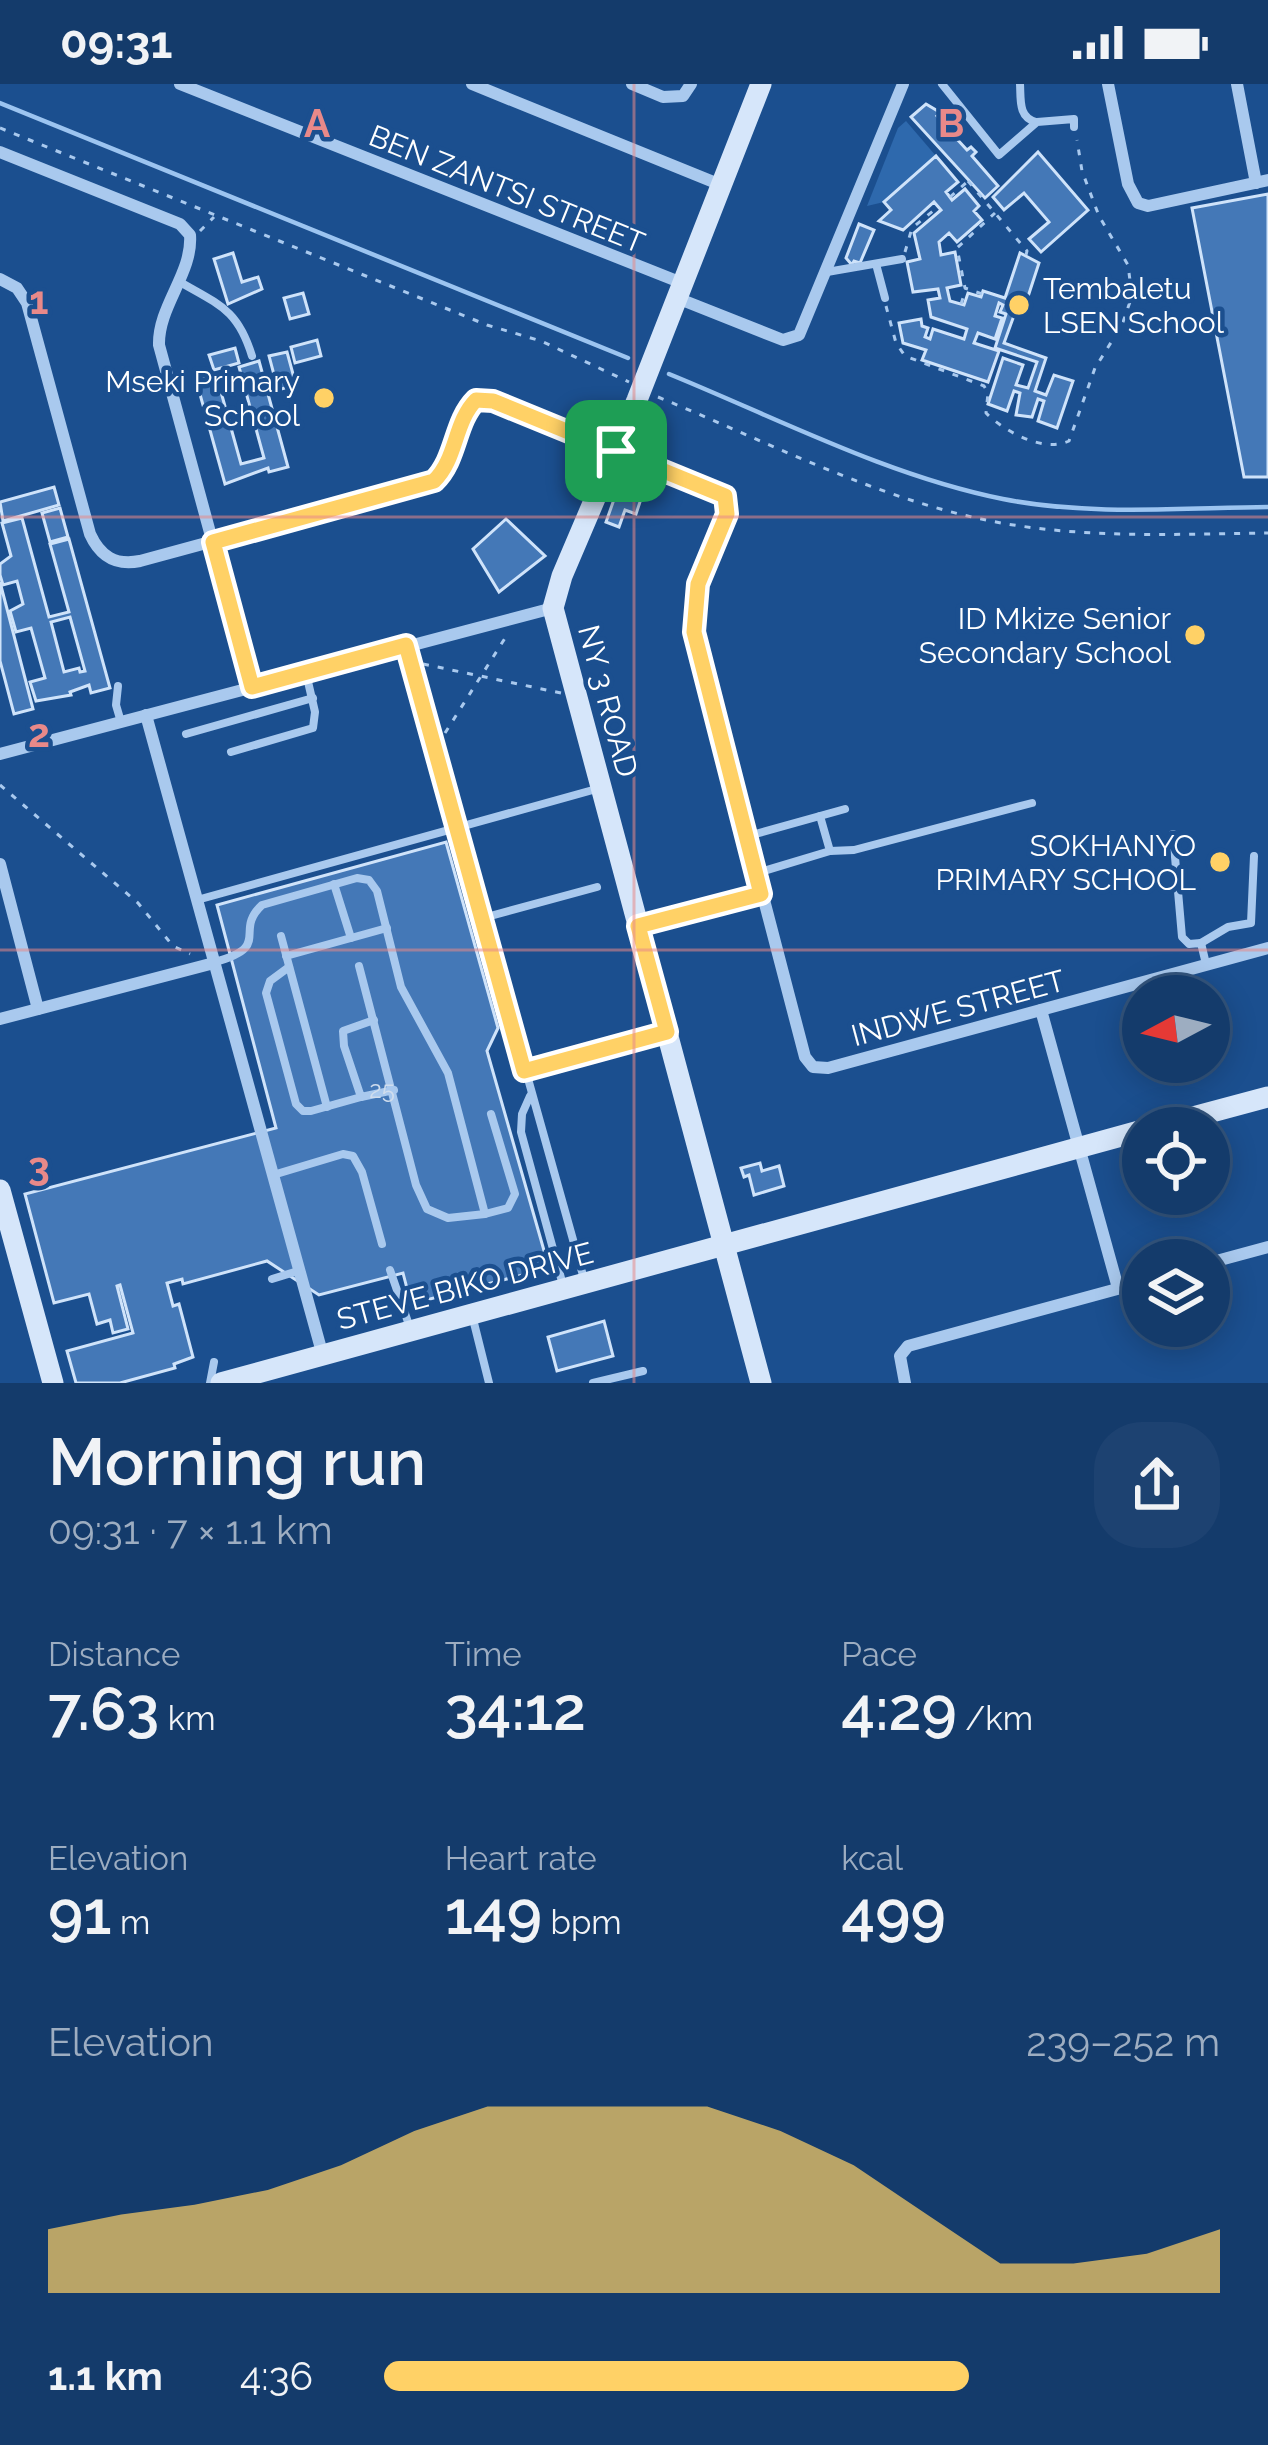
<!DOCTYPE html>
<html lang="en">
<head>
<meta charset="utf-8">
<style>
	:root { --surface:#143b6b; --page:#1d4271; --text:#f1f3f6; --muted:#9dadc1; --line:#33557e; --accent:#ffd166 }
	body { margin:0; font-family:Raleway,sans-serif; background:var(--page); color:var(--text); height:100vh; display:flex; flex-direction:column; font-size:45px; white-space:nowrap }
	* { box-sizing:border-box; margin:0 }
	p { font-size:39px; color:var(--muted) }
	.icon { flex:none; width:66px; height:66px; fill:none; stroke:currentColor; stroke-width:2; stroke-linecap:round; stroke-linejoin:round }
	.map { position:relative; height:1299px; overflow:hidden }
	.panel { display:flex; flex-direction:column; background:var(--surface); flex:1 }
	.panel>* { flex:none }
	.needle { width:78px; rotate:263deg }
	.buttons { position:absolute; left:1122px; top:891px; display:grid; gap:24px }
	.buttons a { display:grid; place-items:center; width:108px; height:108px; border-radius:50%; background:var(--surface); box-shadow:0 6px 30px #0003,0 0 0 3px var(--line); font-size:60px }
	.pin { position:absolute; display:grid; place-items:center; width:102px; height:102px; color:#fff; margin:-51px; border-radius:24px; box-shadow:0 6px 18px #0006 }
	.round { display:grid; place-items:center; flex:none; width:126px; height:126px; border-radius:48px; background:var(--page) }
	.overview { display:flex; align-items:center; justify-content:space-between; height:204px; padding:0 48px }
	h1 { font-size:66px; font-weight:600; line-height:90px }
	.figures { display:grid; grid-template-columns:repeat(3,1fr); gap:18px; height:204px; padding:12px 48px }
	.figures div { display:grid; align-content:center }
	.figures b { font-size:60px; font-weight:600 }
	.figures small { font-size:33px; font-weight:400 }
	.figures p { font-size:33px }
	.chart { height:336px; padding:24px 48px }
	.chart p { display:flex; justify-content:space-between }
	.chart svg { width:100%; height:216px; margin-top:12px; fill:var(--accent); opacity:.7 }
	ul { padding:0 48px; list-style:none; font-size:39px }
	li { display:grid; grid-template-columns:192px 144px 1fr; align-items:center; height:90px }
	li i { height:30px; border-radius:15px; background:var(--accent) }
	.status { display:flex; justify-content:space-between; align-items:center; height:84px; padding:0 60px; background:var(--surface); direction:ltr }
	.status svg { height:33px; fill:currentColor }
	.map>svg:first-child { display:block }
	.green { fill:#2e69ad }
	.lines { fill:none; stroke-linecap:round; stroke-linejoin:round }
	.stream { stroke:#9cc4f0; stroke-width:4.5 }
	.building { fill:#4478b7; stroke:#cfe3fa; stroke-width:3; fill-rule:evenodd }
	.path { stroke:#a9c9ee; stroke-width:3; stroke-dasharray:6 9; stroke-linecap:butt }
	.lane { stroke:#a9c9ee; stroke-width:8 }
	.street { stroke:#a9c9ee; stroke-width:12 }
	.secondary { stroke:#d6e6fa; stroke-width:21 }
	.route-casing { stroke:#fff; stroke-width:24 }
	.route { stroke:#ffd166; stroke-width:15 }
	.grid { fill:none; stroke:#e88989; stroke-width:3; stroke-opacity:0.55 }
	.poi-dot { fill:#ffd166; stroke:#1b4f8f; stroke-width:4.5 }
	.labels { text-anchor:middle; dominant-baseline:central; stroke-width:9; stroke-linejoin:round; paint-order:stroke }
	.number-label { font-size:24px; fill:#d0dded }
	.street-label { font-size:30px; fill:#fff; stroke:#1b4f8f }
	.poi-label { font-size:30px; fill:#fff; stroke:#1b4f8f; text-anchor:end }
	.grid-label { font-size:39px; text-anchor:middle; font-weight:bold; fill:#e88989; stroke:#1b4f8f; stroke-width:9; stroke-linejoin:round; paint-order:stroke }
</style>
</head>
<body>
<div class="status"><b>09:31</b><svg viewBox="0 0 49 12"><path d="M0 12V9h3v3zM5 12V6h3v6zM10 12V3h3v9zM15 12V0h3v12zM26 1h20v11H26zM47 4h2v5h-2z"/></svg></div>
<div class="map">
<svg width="1268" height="1299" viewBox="0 0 1268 1299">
	<rect width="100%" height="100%" fill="#1b4f8f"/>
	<path class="green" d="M906,37L936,72L884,118L867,122L898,44Z"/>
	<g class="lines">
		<g class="stream">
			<path d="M0,19L628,274"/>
			<path d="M669,290C777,334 888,392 1003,415C1090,432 1180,424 1268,423"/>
		</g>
	</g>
	<g class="building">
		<path d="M926,20L941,29L937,32L950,47L954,44L959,50L955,53L967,66L971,63L976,68L972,72L998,102L985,114L911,33Z"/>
		<path d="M1038,68L1088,126L1041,168L1029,155L1049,138L1024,109L1004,126L993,113Z"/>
		<path d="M936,72L958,98L946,108L952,116L965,105L979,122L974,127L982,136L957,158L949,149L939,158L941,171L955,168L961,201L947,204L950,217L964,221L968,209L981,213L983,207L1005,214L1020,169L1039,179L1023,228L1016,226L1004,259L1046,274L1035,307L1046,311L1054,291L1073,297L1057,344L1038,337L1044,317L1038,315L1032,333L1016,331L1020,309L1014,307L1007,327L988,320L1003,274L1023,281L1016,301L1028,304L1037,278L995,264L1006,230L1000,228L1003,221L999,219L995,232L1002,234L995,255L978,249L974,259L999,267L988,298L922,276L926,266L903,259L899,239L921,235L922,242L928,244L925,253L930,255L933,245L964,255L967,245L931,233L928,216L940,214L938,205L913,208L907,178L920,175L914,149L941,126L934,118L903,146L879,137L891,126L884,118Z"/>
		<path d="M1268,110V393H1244L1192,124Z"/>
		<path d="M859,140L874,146L860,179L854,177L852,181L846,174Z"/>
		<path d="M233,169L242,198L258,193L262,205L228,220L214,175Z"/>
		<path d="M303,209L309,230L290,235L284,214Z"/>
		<path d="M317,256L321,272L295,279L291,263Z"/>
		<path d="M235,264L239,279L214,286L209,271Z"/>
		<path d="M287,268L296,301L278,306L269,272Z"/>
		<path d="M259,277L288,383L269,388L268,384L225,400L196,296L216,290L241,380L264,374L239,283Z"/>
		<path d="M54,403L59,421L3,437L0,418Z"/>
		<path d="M617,407L641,415L636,430L625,426L619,443L606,438Z"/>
		<path d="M60,424L68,453L50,458L42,429Z"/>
		<path d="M22,434L49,533L69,528L50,460L69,455L110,604L91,609L89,601L70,608L71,611L36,617L30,598L45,594L31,544L16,548L10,527L23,520L17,497L3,501L0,491V480L11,472L2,439ZM70,533L85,587L80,588L79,584L64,588L51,538Z"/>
		<path d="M506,435L545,472L499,508L473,465Z"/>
		<path d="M0,498L33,625L14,630L0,577Z"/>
		<path d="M446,758L498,944L487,967L549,1184L411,1220L403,1189L319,1211L267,1177L183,1200L182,1195L167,1199L173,1222L179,1220L193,1273L174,1280L175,1284L120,1299H76L67,1267L133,1249L120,1201L117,1202L128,1245L113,1249L110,1236L97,1240L89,1210L54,1219L25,1110L276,1044L217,821Z"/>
		<path d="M760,1079L762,1087L779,1082L784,1102L754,1111L749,1091L744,1093L741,1084Z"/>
		<path d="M604,1237L613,1272L557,1287L548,1253Z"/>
	</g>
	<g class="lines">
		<g class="path">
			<path d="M0,44L487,241L541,257L629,298"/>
			<path d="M968,97L1027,167L1026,171"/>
			<path d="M950,113L968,97"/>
			<path d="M200,147L214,133"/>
			<path d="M905,168L912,144L938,123"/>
			<path d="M982,210L965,204L957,164L995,129"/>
			<path d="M961,220L966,205"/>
			<path d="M886,222L896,259L905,272L984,302L988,309L986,329C1004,347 1043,369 1069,357L1095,284L1122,241L1132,212L1128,181L1099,132L1082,87L1077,56"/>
			<path d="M658,313C775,361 894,424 1020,442C1103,454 1185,450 1268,449"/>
			<path d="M423,580L561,609"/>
			<path d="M445,649L507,551"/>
			<path d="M0,701L138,819L173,862L190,870"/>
		</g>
		<g class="lane">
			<path d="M942,0L999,71L1037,38L1074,35V43"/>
			<path d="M1020,0C1021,16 1018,33 1036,38"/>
			<path d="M876,180L885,214"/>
			<path d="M827,188L902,175"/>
			<path d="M180,198C220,221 238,226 252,272"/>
			<path d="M407,562L584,1195"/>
			<path d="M118,602L116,621L121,638"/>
			<path d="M186,650L313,614"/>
			<path d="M231,668L313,644L315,628L306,589"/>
			<path d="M1173,750L1182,853L1189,860L1201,859L1206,880"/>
			<path d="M748,752L845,725"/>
			<path d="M830,767L854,766L1032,719"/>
			<path d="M757,789L830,767L820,732"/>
			<path d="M334,800L351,854"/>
			<path d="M197,816L600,704"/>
			<path d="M483,834L597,803"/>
			<path d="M281,852L327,1023"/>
			<path d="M1201,859L1228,843L1251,839L1254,772"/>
			<path d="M286,872L387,844"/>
			<path d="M215,878C273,862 233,848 262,821L357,794L369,796L377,807L401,903L448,989L485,1130L508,1124L515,1110L491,1030"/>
			<path d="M359,882L416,1101L427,1125L448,1134L485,1130"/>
			<path d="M289,883L270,897L266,909L296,1020L303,1027H311L361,1013"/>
			<path d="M374,936L343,947L344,962L361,1013L394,1006"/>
			<path d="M524,987L662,949"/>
			<path d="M530,1012L522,1030L521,1048L564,1205"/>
			<path d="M273,1091L343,1070L353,1072L362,1088L382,1160"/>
			<path d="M390,1186L409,1241"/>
			<path d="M272,1195L298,1187"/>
			<path d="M472,1231L489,1299"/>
			<path d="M210,1299L214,1278"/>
			<path d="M593,1299L643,1287"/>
		</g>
		<g class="street">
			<path d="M180,0L682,199"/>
			<path d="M472,0L721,101"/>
			<path d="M632,0L663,13L683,12L691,0"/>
			<path d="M1108,0L1128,100L1138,119L1148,122L1268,96"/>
			<path d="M1237,0L1256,99"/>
			<path d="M0,68L180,140L190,151C193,189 158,222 159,261L252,603"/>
			<path d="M0,195L17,204L27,219L90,450C100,472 115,482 140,477L434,397C456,375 453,330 480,315L722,410L728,425L698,500L694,548L805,973L813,983L828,984L1268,864"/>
			<path d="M677,214L783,256L799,251L903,0"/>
			<path d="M146,631L323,1272"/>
			<path d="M0,670L553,524"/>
			<path d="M0,780L38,925"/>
			<path d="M637,842L761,810"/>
			<path d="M1041,926L1118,1204"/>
			<path d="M0,935L214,879"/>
			<path d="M1209,1179L1268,1163"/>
			<path d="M905,1299L900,1272L908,1262L1143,1198"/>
		</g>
		<g class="secondary">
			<path d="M761,0L637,316L562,492L553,524L761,1299"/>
			<path d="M1152,1044L1268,1013"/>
			<path d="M0,1106L53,1299"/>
			<path d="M221,1299L1143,1046"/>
		</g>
	</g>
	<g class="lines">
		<g class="route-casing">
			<path id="route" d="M476,316L493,317L725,412L727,430L698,500L694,548L761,810L638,842L667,948L524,987L406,561L252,603L213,458L434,397C457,375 454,338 476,316Z"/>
		</g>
		<use href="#route" class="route"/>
	</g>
	<path class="grid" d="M634,0V1299M0,433H1268M0,866H1268"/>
	<g class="poi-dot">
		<circle cx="1019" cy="221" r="12"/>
		<circle cx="324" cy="314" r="12"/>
		<circle cx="1195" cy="551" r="12"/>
		<circle cx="1220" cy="778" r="12"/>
	</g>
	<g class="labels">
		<g class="number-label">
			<text x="382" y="1005">25</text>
		</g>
		<g class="street-label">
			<text transform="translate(507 105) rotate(22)">BEN ZANTSI STREET</text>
			<text transform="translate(608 617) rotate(75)">NY 3 ROAD</text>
			<text transform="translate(958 924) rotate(-15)">INDWE STREET</text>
			<text transform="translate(465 1202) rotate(-15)">STEVE BIKO DRIVE</text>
		</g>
		<g class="poi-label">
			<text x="1043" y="204" text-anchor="start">Tembaletu<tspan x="1043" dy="34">LSEN School</tspan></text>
			<text x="300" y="297">Mseki Primary<tspan x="300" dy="34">School</tspan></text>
			<text x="1171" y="534">ID Mkize Senior<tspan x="1171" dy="34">Secondary School</tspan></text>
			<text x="1196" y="761">SOKHANYO<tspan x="1196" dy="34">PRIMARY SCHOOL</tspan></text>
		</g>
	</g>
	<g class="grid-label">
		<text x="317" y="53">A</text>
		<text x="951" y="53">B</text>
		<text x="39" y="230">1</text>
		<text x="39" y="663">2</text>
		<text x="39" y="1096">3</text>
	</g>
</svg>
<div class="buttons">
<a><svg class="needle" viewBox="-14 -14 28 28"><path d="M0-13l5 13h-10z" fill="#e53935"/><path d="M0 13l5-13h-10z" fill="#9dadc1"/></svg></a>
<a><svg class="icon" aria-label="locate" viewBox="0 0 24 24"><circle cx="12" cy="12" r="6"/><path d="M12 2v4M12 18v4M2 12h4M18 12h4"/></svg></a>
<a><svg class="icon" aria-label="layers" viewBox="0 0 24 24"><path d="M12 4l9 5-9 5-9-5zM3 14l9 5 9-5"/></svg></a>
</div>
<div class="pin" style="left:616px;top:367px;background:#1e9e55"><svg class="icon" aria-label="arrive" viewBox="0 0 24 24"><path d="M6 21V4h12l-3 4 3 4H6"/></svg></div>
</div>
<section class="panel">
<div class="overview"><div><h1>Morning run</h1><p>09:31 · 7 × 1.1 km</p></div><a class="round"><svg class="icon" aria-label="share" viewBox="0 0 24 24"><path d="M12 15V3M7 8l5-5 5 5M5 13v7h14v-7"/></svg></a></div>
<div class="figures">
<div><p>Distance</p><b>7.63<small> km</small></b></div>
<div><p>Time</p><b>34:12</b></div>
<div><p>Pace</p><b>4:29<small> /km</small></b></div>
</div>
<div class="figures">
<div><p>Elevation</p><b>91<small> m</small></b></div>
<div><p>Heart rate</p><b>149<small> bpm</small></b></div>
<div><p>kcal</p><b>499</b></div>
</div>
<div class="chart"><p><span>Elevation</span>239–252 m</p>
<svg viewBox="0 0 160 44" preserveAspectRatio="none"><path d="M0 44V31L10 28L20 26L30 23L40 18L50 11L60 6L70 6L80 6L90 6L100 11L110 18L120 28L130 38L140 38L150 36L160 31V44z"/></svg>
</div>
<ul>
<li><b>1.1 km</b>4:36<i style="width:70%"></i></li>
</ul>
</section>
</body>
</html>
